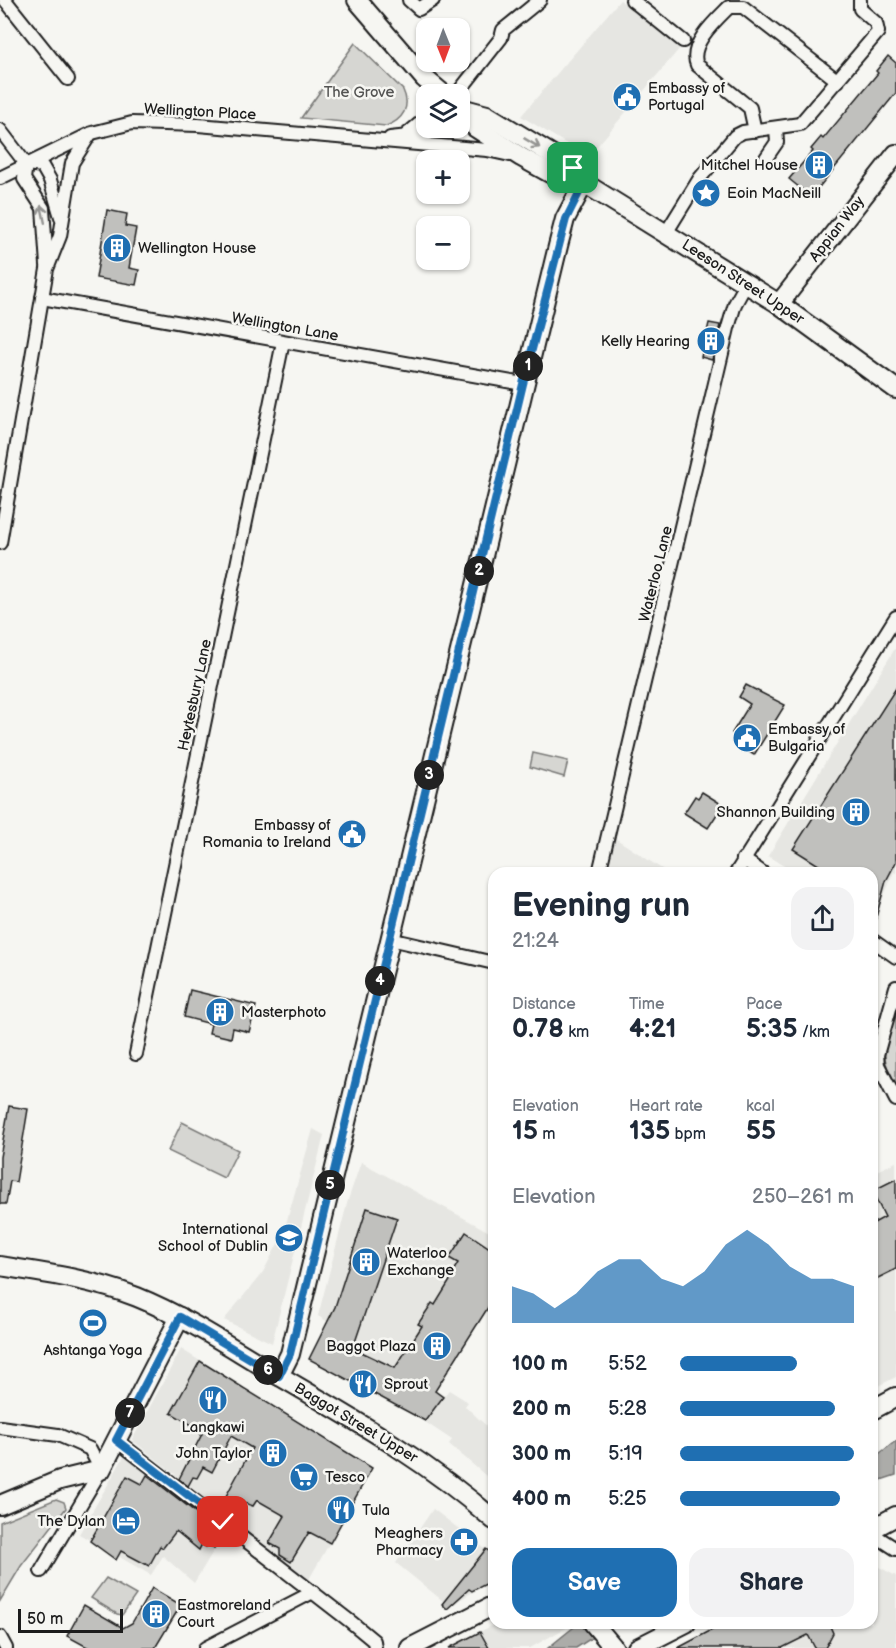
<!DOCTYPE html>
<html lang="en">
<head>
<meta charset="utf-8">
<style>
	:root { --surface:#fff; --page:#f2f2f3; --text:#1f2937; --muted:#747a83; --accent:#1f6fb2 }
	body { margin:0; font-family:"Balsamiq Sans",sans-serif; background:var(--page); color:var(--text); height:100vh; display:flex; flex-direction:column; font-size:22px; white-space:nowrap }
	* { box-sizing:border-box; margin:0 }
	p { font-size:20px; color:var(--muted) }
	.icon { flex:none; width:33px; height:33px; fill:none; stroke:currentColor; stroke-width:2; stroke-linecap:round; stroke-linejoin:round }
	.map { position:relative; flex:1; overflow:hidden }
	.details { position:absolute; left:488px; top:867px; width:390px; height:762px; display:flex; flex-direction:column; background:var(--surface); border-radius:18px; box-shadow:0 2px 4px #0004 }
	.details>* { flex:none }
	.needle { width:39px; rotate:179deg }
	.controls { position:absolute; left:416px; top:18px; display:grid; gap:12px }
	.controls a { display:grid; place-items:center; width:54px; height:54px; border-radius:12px; background:var(--surface); box-shadow:0 2px 4px #0004; font-size:30px }
	.scale { position:absolute; left:18px; bottom:15px; width:105px; box-sizing:border-box; padding-left:6px; border:3px solid #1c1c1c; border-top:0; font-size:16px; line-height:21px; white-space:nowrap; color:#1c1c1c; -webkit-text-stroke:4px #f6f6f2; paint-order:stroke }
	.pin { position:absolute; display:grid; place-items:center; width:51px; height:51px; color:#fff; margin:-26px; border-radius:12px; box-shadow:0 3px 9px #0006 }
	.km { position:absolute; width:30px; height:30px; margin:-15px; border-radius:50%; background:#222; color:#fff; font-size:16px; line-height:30px; text-align:center }
	.round { display:grid; place-items:center; flex:none; width:63px; height:63px; border-radius:18px; background:var(--page) }
	.head { display:flex; align-items:center; justify-content:space-between; height:102px; padding:0 24px }
	h1 { font-size:33px; font-weight:700; line-height:45px }
	.figures { display:grid; grid-template-columns:repeat(3,1fr); gap:9px; height:102px; padding:6px 24px }
	.figures div { display:grid; align-content:center }
	.figures b { font-size:26px; font-weight:700 }
	.figures small { font-size:16px; font-weight:400 }
	.figures p { font-size:16px }
	.chart { height:168px; padding:12px 24px }
	.chart p { display:flex; justify-content:space-between }
	.chart svg { width:100%; height:108px; margin-top:6px; fill:var(--accent); opacity:.7 }
	.button { display:flex; gap:12px; margin-top:auto; padding:12px 24px }
	.button a { flex:1; height:69px; border-radius:18px; background:var(--accent); color:#fff; font-size:24px; font-weight:700; line-height:69px; text-align:center }
	.button a+a { background:var(--page); color:var(--text) }
	ul { padding:0 24px; list-style:none; font-size:20px }
	li { display:grid; grid-template-columns:96px 72px 1fr; align-items:center; height:45px }
	li i { height:15px; border-radius:8px; background:var(--accent) }
	.map>svg:first-child { display:block }
	.built { fill:#e6e6e2 }
	.green { fill:#d6d6d2; stroke:#797977; stroke-width:1.5 }
	.water { fill:#acaca9; stroke:#727271; stroke-width:1.5 }
	.building { fill:#c0c0bd; stroke:#1c1c1c; stroke-width:1.5 }
	.lines { fill:none; stroke-linecap:round; stroke-linejoin:round }
	.street-casing { stroke:#1c1c1c; stroke-width:16 }
	.secondary-casing { stroke:#1c1c1c; stroke-width:22 }
	.street { stroke:#f6f6f2; stroke-width:12 }
	.secondary { stroke:#f6f6f2; stroke-width:18 }
	.oneway { stroke:#949492 }
	.route-casing { stroke:#fff; stroke-width:12 }
	.route { stroke:#1f6fb2; stroke-width:8 }
	.labels { text-anchor:middle; dominant-baseline:central; stroke-width:5; stroke-linejoin:round; paint-order:stroke }
	.poi-label { font-size:15px; fill:#1c1c1c; stroke:#f6f6f2; text-anchor:start }
	.park-label { font-size:15px; fill:#545453; stroke:#f6f6f2 }
	.street-label { font-size:15px; fill:#1c1c1c; stroke:#f6f6f2 }
</style>
</head>
<body>
<div class="map">
<svg width="896" height="1648" viewBox="0 0 896 1648">
	<rect width="100%" height="100%" fill="#f6f6f2"/>
	<filter id="ink" filterUnits="userSpaceOnUse"><feTurbulence type="fractalNoise" baseFrequency=".0167" numOctaves="2"/><feDisplacementMap in="SourceGraphic" scale="12" xChannelSelector="R" yChannelSelector="G"/><feConvolveMatrix kernelMatrix="1 2 1 2 8 2 1 2 1" color-interpolation-filters="sRGB"/></filter>
	<g filter="url(#ink)">
		<g class="built">
			<path d="M620,0L680,48L588,157L521,116Z"/>
			<path d="M896,647V873L894,872L873,922L872,873H795L768,856Z"/>
			<path d="M615,838L668,873H606Z"/>
			<path d="M313,1129L324,1135L272,1343L224,1320L263,1272L283,1234Z"/>
			<path d="M361,1162L493,1234V1299L436,1391L444,1396L449,1390L468,1402L465,1406L493,1432V1482L449,1444L452,1440L425,1422L402,1407L309,1359L328,1322L318,1316L348,1200Z"/>
			<path d="M896,1162V1377L872,1389V1173Z"/>
			<path d="M181,1349L372,1469L308,1581L132,1440Z"/>
			<path d="M125,1455L225,1532L194,1583L163,1556L151,1575L79,1534Z"/>
			<path d="M433,1509L493,1555V1580L453,1604L443,1601L396,1563Z"/>
			<path d="M872,1563L896,1576V1648H678L725,1623H872Z"/>
			<path d="M497,1623H569L571,1625L530,1648H449Z"/>
		</g>
		<g class="green">
			<path d="M355,43L403,90C411,107 403,120 386,126L301,118Z"/>
			<path d="M533,753L568,761L564,777L530,767Z"/>
			<path d="M896,1017V1087C883,1065 878,1038 896,1017Z"/>
			<path d="M182,1122L238,1150L224,1178L168,1151Z"/>
			<path d="M56,1499L64,1502L66,1508L21,1566L0,1601V1522Z"/>
			<path d="M106,1578L136,1595L122,1615L117,1614L91,1598Z"/>
		</g>
		<g class="water">
			<path d="M896,1441V1475L872,1483V1459Z"/>
			<path d="M579,1623H615L576,1648H548Z"/>
		</g>
		<g class="building">
			<path d="M888,56L896,63V93L811,197L789,179L813,151L811,149L821,137L823,139L878,73L876,71Z"/>
			<path d="M107,210L127,214L125,226L136,228L129,268L139,270L136,285L96,278Z"/>
			<path d="M709,323L720,325L712,360L701,357Z"/>
			<path d="M746,685L785,705L754,755L732,742L736,735L732,733L750,704L739,697Z"/>
			<path d="M896,688V862L886,881L875,921L872,920V873H822L825,869L793,849Z"/>
			<path d="M702,792L723,805L708,828L684,813L695,796L698,798Z"/>
			<path d="M190,990L256,1006L249,1032L233,1028L231,1038L209,1033L211,1024L184,1017Z"/>
			<path d="M9,1106L28,1109L16,1182L10,1181L6,1204H0V1157Z"/>
			<path d="M896,1179V1269L872,1281V1224L885,1217L872,1191Z"/>
			<path d="M367,1208L397,1218L353,1348L395,1368L422,1326L418,1324L432,1303L435,1305L454,1274L452,1273L458,1263L449,1258L466,1232L494,1251V1298L435,1391L443,1397L425,1421L309,1359L335,1307Z"/>
			<path d="M200,1361L372,1468L330,1543L309,1532L291,1562L280,1555V1549L269,1543L285,1516L257,1500L253,1506L226,1496L252,1448L231,1436L212,1472L203,1467L197,1478L193,1477L188,1486L179,1479L202,1434L191,1428L192,1425L171,1413Z"/>
			<path d="M147,1475L224,1534L214,1549L209,1544L206,1547L202,1544L199,1550L176,1531L163,1548L160,1546L149,1566L121,1551L116,1560L90,1541L100,1524L98,1519L103,1518L127,1476L142,1484Z"/>
			<path d="M486,1549L494,1555V1580L472,1591L469,1589L447,1609L442,1604Z"/>
			<path d="M152,1588L181,1605L155,1648H89L67,1636L84,1605L123,1628L132,1623Z"/>
			<path d="M725,1623H831L829,1624L833,1633L825,1648H815L808,1635L782,1648H678Z"/>
			<path d="M480,1632L489,1648H449Z"/>
		</g>
		<g class="lines">
			<g class="street-casing">
				<g id="street">
					<path d="M5,0L68,79"/>
					<path d="M409,0L419,9L433,0"/>
					<path d="M632,0L683,41"/>
					<path d="M457,94L501,38L503,30L540,0"/>
					<path d="M0,130L26,164"/>
					<path d="M755,131L750,108L697,65C688,45 716,20 729,7H743L838,81"/>
					<path d="M407,134L426,118"/>
					<path d="M390,138L427,134L443,128"/>
					<path d="M766,158L777,142L776,128"/>
					<path d="M26,164L24,179L43,208L47,265"/>
					<path d="M27,164L42,166L50,180L61,217"/>
					<path d="M0,178L92,133L132,123L198,125L487,150L510,155"/>
					<path d="M666,233L700,178L735,136L743,132L800,124L878,32L876,23L860,9V0"/>
					<path d="M42,298L523,384"/>
					<path d="M0,543L47,269L60,236L72,163L89,136"/>
					<path d="M743,859L763,873"/>
					<path d="M599,873L728,328L735,304L746,284"/>
					<path d="M736,873L896,617"/>
					<path d="M390,939L494,963"/>
					<path d="M872,940L896,957"/>
					<path d="M896,987L877,1055L878,1065L896,1100"/>
					<path d="M136,1054L283,342"/>
					<path d="M0,1427L58,1435L90,1449L101,1470L41,1571"/>
					<path d="M116,1440L351,1622L374,1641L375,1648"/>
					<path d="M873,1528L879,1538L896,1549"/>
					<path d="M0,1637L6,1648"/>
					<path d="M205,1648L313,1592"/>
				</g>
			</g>
			<g class="secondary-casing">
				<g id="secondary">
					<path d="M357,0L424,78L443,94"/>
					<path d="M459,106L476,128L521,157L564,181L584,183"/>
					<path d="M461,108L487,115L561,160L573,168L584,183L779,304L896,389"/>
					<path d="M779,304L896,154"/>
					<path d="M0,1266C45,1273 94,1280 137,1297C186,1317 230,1347 276,1374C353,1419 426,1460 494,1520"/>
					<path d="M279,1376L290,1354L558,246L565,219L584,183"/>
					<path d="M872,1410L896,1397"/>
					<path d="M0,1505L60,1480L101,1470L180,1317"/>
					<path d="M872,1529L896,1516"/>
					<path d="M593,1623L614,1648"/>
					<path d="M410,1648L494,1605"/>
					<path d="M637,1648L686,1623"/>
				</g>
			</g>
			<use href="#street" class="street"/>
			<use href="#secondary" class="secondary"/>
		</g>
		<defs><path id="oneway-shaft" d="M-6 0H5M1.5-3L5.5 0L1.5 3" fill="none" stroke-width="1.6" stroke-linecap="round" stroke-linejoin="round" transform="scale(1.5)"/></defs>
		<g class="oneway">
			<use href="#oneway-shaft" transform="translate(532 143) rotate(31)"/>
			<use href="#oneway-shaft" transform="translate(43 214) rotate(-102)"/>
		</g>
	</g>
	<g class="lines" filter="url(#ink)">
		<g class="route-casing">
			<path id="route" d="M223,1522L116,1440L180,1317L279,1376L290,1354L523,384L566,219L584,183L573,168"/>
		</g>
		<use href="#route" class="route"/>
	</g>
	<defs>
		<g id="civic-disc" transform="scale(1.5)"><circle r="9.5" fill="#1f6fb2" stroke="#f6f6f2"/><path d="M-.6-6.5H3V-4.5H.6V-3L4-1V1h2V6H-6V1h2V-1L-.6-3ZM-1.2 2.5V6h2.4V2.5Z" fill="#fff"/></g>
		<g id="building-disc" transform="scale(1.5)"><circle r="9.5" fill="#1f6fb2" stroke="#f6f6f2"/><path d="M-4-6H4V6H1V3H-1V6H-4ZM-2.5-4.3h1.7v1.8h-1.7ZM.8-4.3h1.7v1.8H.8ZM-2.5-1h1.7V.8h-1.7ZM.8-1h1.7V.8H.8Z" fill="#fff"/></g>
		<g id="sight-disc" transform="scale(1.5)"><circle r="9.5" fill="#1f6fb2" stroke="#f6f6f2"/><path d="M0-6L1.8-2.2L6-1.7L2.9 1.2L3.7 5.4L0 3.3L-3.7 5.4L-2.9 1.2L-6-1.7L-1.8-2.2Z" fill="#fff"/></g>
		<g id="school-disc" transform="scale(1.5)"><circle r="9.5" fill="#1f6fb2" stroke="#f6f6f2"/><path d="M0-5L7-2L0 1L-7-2ZM-4 1L0 2.5L4 1V4Q0 6-4 4Z" fill="#fff"/></g>
		<g id="stadium-disc" transform="scale(1.5)"><circle r="9.5" fill="#1f6fb2" stroke="#f6f6f2"/><path d="M0-5a6.5 5 0 1 0 0 10a6.5 5 0 1 0 0-10ZM-3.5-1.8h7v3.6h-7Z" fill="#fff"/></g>
		<g id="restaurant-disc" transform="scale(1.5)"><circle r="9.5" fill="#1f6fb2" stroke="#f6f6f2"/><path d="M-5-6h1v4h1v-4h1v4h1v-4h1v5L-1.5 .5V6h-2V.5L-5-1ZM5-6V6H3V1.5H1.5Q1.5-4 5-6Z" fill="#fff"/></g>
		<g id="supermarket-disc" transform="scale(1.5)"><circle r="9.5" fill="#1f6fb2" stroke="#f6f6f2"/><path d="M-6-5.5h2.5l.6 2H6L4.5 2H-2.5L-4.4-4H-6ZM-1.5 3.2a1.3 1.3 0 1 0 .1 0ZM3 3.2a1.3 1.3 0 1 0 .1 0Z" fill="#fff"/></g>
		<g id="hotel-disc" transform="scale(1.5)"><circle r="9.5" fill="#1f6fb2" stroke="#f6f6f2"/><path d="M-6-4.5h1.5V1H6V5H4.5V3h-9V5H-6ZM-4 0a1.8 1.8 0 1 1 3.6 0ZM.5 0V-2.5h3Q6-2.5 6 0Z" fill="#fff"/></g>
		<g id="pharmacy-disc" transform="scale(1.5)"><circle r="9.5" fill="#1f6fb2" stroke="#f6f6f2"/><path d="M-2-6h4v4h4v4h-4v4h-4v-4h-4v-4h4Z" fill="#fff"/></g>
	</defs>
	<g fill-rule="evenodd">
		<use href="#civic-disc" x="627" y="97"/>
		<use href="#building-disc" x="819" y="165"/>
		<use href="#sight-disc" x="706" y="193"/>
		<use href="#building-disc" x="117" y="248"/>
		<use href="#building-disc" x="711" y="341"/>
		<use href="#civic-disc" x="747" y="738"/>
		<use href="#building-disc" x="856" y="812"/>
		<use href="#civic-disc" x="352" y="834"/>
		<use href="#building-disc" x="220" y="1012"/>
		<use href="#school-disc" x="289" y="1238"/>
		<use href="#building-disc" x="366" y="1262"/>
		<use href="#stadium-disc" x="93" y="1323"/>
		<use href="#building-disc" x="437" y="1346"/>
		<use href="#restaurant-disc" x="363" y="1384"/>
		<use href="#restaurant-disc" x="213" y="1400"/>
		<use href="#building-disc" x="273" y="1453"/>
		<use href="#supermarket-disc" x="304" y="1477"/>
		<use href="#restaurant-disc" x="341" y="1510"/>
		<use href="#hotel-disc" x="126" y="1521"/>
		<use href="#pharmacy-disc" x="464" y="1542"/>
		<use href="#building-disc" x="156" y="1614"/>
	</g>
	<g class="labels">
		<g class="poi-label">
			<text x="648" y="88">Embassy of<tspan x="648" dy="17">Portugal</tspan></text>
			<text x="798" y="165" text-anchor="end">Mitchel House</text>
			<text x="727" y="193">Eoin MacNeill</text>
			<text x="138" y="248">Wellington House</text>
			<text x="690" y="341" text-anchor="end">Kelly Hearing</text>
			<text x="768" y="729">Embassy of<tspan x="768" dy="17">Bulgaria</tspan></text>
			<text x="835" y="812" text-anchor="end">Shannon Building</text>
			<text x="331" y="825" text-anchor="end">Embassy of<tspan x="331" dy="17">Romania to Ireland</tspan></text>
			<text x="241" y="1012">Masterphoto</text>
			<text x="268" y="1229" text-anchor="end">International<tspan x="268" dy="17">School of Dublin</tspan></text>
			<text x="387" y="1253">Waterloo<tspan x="387" dy="17">Exchange</tspan></text>
			<text x="416" y="1346" text-anchor="end">Baggot Plaza</text>
			<text x="93" y="1350" text-anchor="middle">Ashtanga Yoga</text>
			<text x="384" y="1384">Sprout</text>
			<text x="213" y="1427" text-anchor="middle">Langkawi</text>
			<text x="252" y="1453" text-anchor="end">John Taylor</text>
			<text x="325" y="1477">Tesco</text>
			<text x="362" y="1510">Tula</text>
			<text x="105" y="1521" text-anchor="end">The Dylan</text>
			<text x="443" y="1533" text-anchor="end">Meaghers<tspan x="443" dy="17">Pharmacy</tspan></text>
			<text x="177" y="1605">Eastmoreland<tspan x="177" dy="17">Court</tspan></text>
		</g>
		<g class="park-label">
			<text x="359" y="92">The Grove</text>
		</g>
		<g class="street-label">
			<text transform="translate(200 112) rotate(3)">Wellington Place</text>
			<text transform="translate(837 229) rotate(-52)">Appian Way</text>
			<text transform="translate(743 282) rotate(33)">Leeson Street Upper</text>
			<text transform="translate(285 327) rotate(10)">Wellington Lane</text>
			<text transform="translate(656 574) rotate(-76)">Waterloo Lane</text>
			<text transform="translate(195 695) rotate(-78)">Heytesbury Lane</text>
			<text transform="translate(356 1423) rotate(31)">Baggot Street Upper</text>
		</g>
	</g>
</svg>
<div class="controls">
<a><svg class="needle" viewBox="-14 -14 28 28"><path d="M0-13l5 13h-10z" fill="#e53935"/><path d="M0 13l5-13h-10z" fill="#747a83"/></svg></a>
<a><svg class="icon" aria-label="layers" viewBox="0 0 24 24"><path d="M12 4l9 5-9 5-9-5zM3 14l9 5 9-5"/></svg></a>
<a>+</a>
<a>−</a>
</div>
<div class="scale">50 m</div>
<div class="pin" style="left:573px;top:168px;background:#1e9e55"><svg class="icon" aria-label="arrive" viewBox="0 0 24 24"><path d="M6 21V4h12l-3 4 3 4H6"/></svg></div>
<div class="pin" style="left:223px;top:1522px;background:#d93025"><svg class="icon" aria-label="check" viewBox="0 0 24 24"><path d="M5 12l5 5 9-10"/></svg></div>
<b class="km" style="left:528px;top:366px">1</b>
<b class="km" style="left:479px;top:571px">2</b>
<b class="km" style="left:429px;top:775px">3</b>
<b class="km" style="left:380px;top:981px">4</b>
<b class="km" style="left:330px;top:1185px">5</b>
<b class="km" style="left:268px;top:1370px">6</b>
<b class="km" style="left:130px;top:1413px">7</b>
<section class="details">
<div class="head"><div><h1>Evening run</h1><p>21:24</p></div><a class="round"><svg class="icon" aria-label="share" viewBox="0 0 24 24"><path d="M12 15V3M7 8l5-5 5 5M5 13v7h14v-7"/></svg></a></div>
<div class="figures">
<div><p>Distance</p><b>0.78<small> km</small></b></div>
<div><p>Time</p><b>4:21</b></div>
<div><p>Pace</p><b>5:35<small> /km</small></b></div>
</div>
<div class="figures">
<div><p>Elevation</p><b>15<small> m</small></b></div>
<div><p>Heart rate</p><b>135<small> bpm</small></b></div>
<div><p>kcal</p><b>55</b></div>
</div>
<div class="chart"><p><span>Elevation</span>250–261 m</p>
<svg viewBox="0 0 160 44" preserveAspectRatio="none"><path d="M0 44V29L10 32L20 38L30 32L40 23L50 18L60 18L70 26L80 29L90 23L100 12L110 6L120 12L130 21L140 26L150 26L160 29V44z"/></svg>
</div>
<ul>
<li><b>100 m</b>5:52<i style="width:67%"></i></li>
<li><b>200 m</b>5:28<i style="width:89%"></i></li>
<li><b>300 m</b>5:19<i style="width:100%"></i></li>
<li><b>400 m</b>5:25<i style="width:92%"></i></li>
</ul>
<div class="button"><a>Save</a><a>Share</a></div>
</section>
</div>
</body>
</html>
